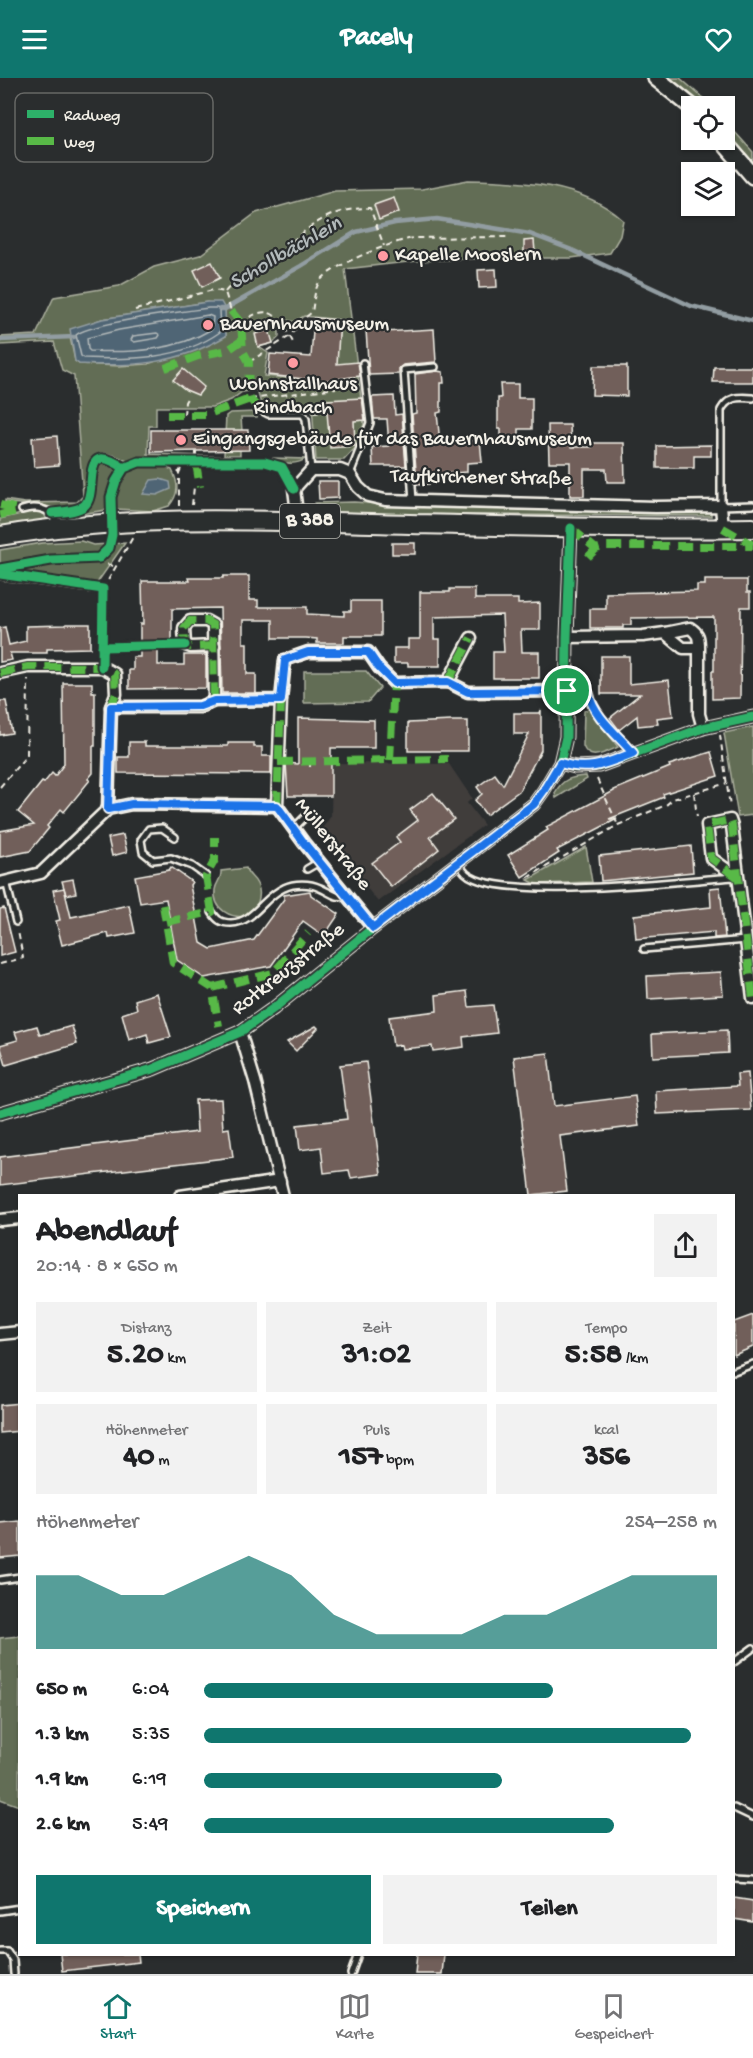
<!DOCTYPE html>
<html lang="de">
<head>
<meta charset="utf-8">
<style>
	:root { --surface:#fff; --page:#f2f2f2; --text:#202124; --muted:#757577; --line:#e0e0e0; --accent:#0f766e }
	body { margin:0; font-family:"Gochi Hand",sans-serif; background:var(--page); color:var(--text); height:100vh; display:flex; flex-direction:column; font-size:22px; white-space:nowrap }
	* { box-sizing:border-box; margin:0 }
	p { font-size:20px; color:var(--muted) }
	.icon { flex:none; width:33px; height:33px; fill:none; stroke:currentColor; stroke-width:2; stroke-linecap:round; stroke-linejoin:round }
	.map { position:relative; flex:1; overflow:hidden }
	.drawer { position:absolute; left:18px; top:1116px; width:717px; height:762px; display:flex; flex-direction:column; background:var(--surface); border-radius:0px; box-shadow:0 2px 4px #0004 }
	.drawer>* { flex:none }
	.tools { position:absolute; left:681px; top:18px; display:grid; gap:12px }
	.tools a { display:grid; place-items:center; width:54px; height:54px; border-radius:0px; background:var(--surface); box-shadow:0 2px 4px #0004; font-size:30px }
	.pin { position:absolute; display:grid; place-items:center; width:51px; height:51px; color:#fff; margin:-26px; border:3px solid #fff; border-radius:50%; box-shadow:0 2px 6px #0007 }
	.round { display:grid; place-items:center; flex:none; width:63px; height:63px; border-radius:0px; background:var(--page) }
	.head { display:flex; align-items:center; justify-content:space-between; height:102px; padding:0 18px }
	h1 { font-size:33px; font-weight:800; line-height:45px }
	.figures { display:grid; grid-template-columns:repeat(3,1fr); gap:9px; height:102px; padding:6px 18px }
	.figures div { display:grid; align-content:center; border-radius:0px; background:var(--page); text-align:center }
	.figures b { font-size:30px; font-weight:800 }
	.figures small { font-size:16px; font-weight:400 }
	.figures p { font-size:16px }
	.chart { height:168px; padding:12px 18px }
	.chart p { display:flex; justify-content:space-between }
	.chart svg { width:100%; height:108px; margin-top:6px; fill:var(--accent); opacity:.7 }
	.action { display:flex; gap:12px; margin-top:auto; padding:12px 18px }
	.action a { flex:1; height:69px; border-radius:0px; background:var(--accent); color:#fff; font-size:24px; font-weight:800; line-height:69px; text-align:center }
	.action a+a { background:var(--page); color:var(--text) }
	ul { padding:0 18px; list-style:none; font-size:20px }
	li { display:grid; grid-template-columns:96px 72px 1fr; align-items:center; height:45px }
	li i { height:15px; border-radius:8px; background:var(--accent) }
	header { display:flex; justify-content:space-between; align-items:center; height:78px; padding:0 18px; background:var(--accent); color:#fff; font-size:27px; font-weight:800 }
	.tabs { display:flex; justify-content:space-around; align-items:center; height:84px; border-top:2px solid var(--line); background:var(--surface); font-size:16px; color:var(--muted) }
	.tabs a { display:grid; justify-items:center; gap:3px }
	.tabs .current { color:var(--accent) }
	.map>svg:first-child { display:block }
	.built { fill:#3f3c3b }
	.green { fill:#626d54; stroke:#abaf9e; stroke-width:1.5; fill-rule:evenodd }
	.water { fill:#506574; stroke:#929da2; stroke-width:1.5 }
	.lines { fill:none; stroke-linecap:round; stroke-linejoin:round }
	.shore { stroke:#b2b9ba; stroke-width:1.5 }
	.stream { stroke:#929da2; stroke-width:4.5 }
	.building { fill:#715f5a; stroke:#f4f1e8; stroke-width:1.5 }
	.lane-casing { stroke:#f4f1e8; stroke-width:10 }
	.street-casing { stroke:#f4f1e8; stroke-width:15 }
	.secondary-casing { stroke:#f4f1e8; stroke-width:20 }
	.primary-casing { stroke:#f4f1e8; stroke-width:22 }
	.path { stroke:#f4f1e8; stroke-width:2; stroke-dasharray:6 4.5; stroke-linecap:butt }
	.lane { stroke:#2a2d2e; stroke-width:5 }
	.street { stroke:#2a2d2e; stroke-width:10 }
	.secondary { stroke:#2a2d2e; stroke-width:15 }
	.primary { stroke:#2a2d2e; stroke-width:18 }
	.quiet { stroke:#58b947; stroke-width:8; stroke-dasharray:15 8; stroke-linecap:butt }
	.cycleway-casing { stroke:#2a2d2e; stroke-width:13 }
	.cycleway { stroke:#2db169; stroke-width:9 }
	.route-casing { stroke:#fff; stroke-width:12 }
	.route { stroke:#1a73e8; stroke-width:8 }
	.poi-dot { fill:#ff9aa2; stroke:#2a2d2e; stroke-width:2 }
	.labels { text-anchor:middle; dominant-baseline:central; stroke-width:4.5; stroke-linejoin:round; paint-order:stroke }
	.shield { fill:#2a2d2e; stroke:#b7b6b0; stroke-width:1.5 }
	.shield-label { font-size:20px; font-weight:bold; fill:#f4f1e8 }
	.poi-label { font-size:21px; fill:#f4f1e8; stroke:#2a2d2e; text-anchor:start }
	.street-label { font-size:21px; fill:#f4f1e8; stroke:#2a2d2e }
	.water-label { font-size:22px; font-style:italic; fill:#b2b9ba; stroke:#2a2d2e }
	.key { fill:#2a2d2e; stroke:#676866; stroke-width:1.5 }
	.key-label { font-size:16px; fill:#f4f1e8 }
</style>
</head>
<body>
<header><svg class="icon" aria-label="menu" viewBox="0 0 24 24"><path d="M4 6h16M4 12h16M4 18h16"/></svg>Pacely<svg class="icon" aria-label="heart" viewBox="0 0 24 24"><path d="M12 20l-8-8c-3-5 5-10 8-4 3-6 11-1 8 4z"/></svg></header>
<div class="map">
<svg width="753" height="1896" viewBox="0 0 753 1896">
	<rect width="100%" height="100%" fill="#2a2d2e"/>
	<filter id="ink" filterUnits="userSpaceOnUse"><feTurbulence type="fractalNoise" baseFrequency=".0167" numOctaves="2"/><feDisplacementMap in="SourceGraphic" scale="12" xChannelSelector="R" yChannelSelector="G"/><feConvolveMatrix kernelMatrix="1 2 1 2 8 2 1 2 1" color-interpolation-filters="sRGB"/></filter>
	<g filter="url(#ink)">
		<path class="built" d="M332,685L449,686L472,720L467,725L484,747L378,824L321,752L331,738Z"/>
		<g class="green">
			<path d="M668,0H680L712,28H701Z"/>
			<path d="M724,42L753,74V86L725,53Z"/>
			<path d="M468,102C520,103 582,105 623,142L620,158L610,175L571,180H492L417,183L345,191L364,346L357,368L344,382H316L312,328L265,331L261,326L257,312L242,314L231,322L212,329H156V348H149L148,376L305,381C288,393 268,375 251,382L127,383C71,353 100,418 79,428C70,432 17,426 5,424V422L25,425L77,424L83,418L74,298L62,292L54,264L0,267V259L36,257L54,219L119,208L154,189L200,177L256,135L335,113L422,111ZM207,224L225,231L226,258L148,286L119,288L79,286L75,283L70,259L93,244L102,241ZM304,238L340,242L337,277L316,302L264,298L268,275L259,269L273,265L279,259V245L286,242L294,244Z"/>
			<path d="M256,334L257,339H241L243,367L240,368V377H224L226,338L230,335Z"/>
			<path d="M101,384H107L118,390L108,413L106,432L60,439V437L63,436C97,434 93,419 94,391Z"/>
			<path d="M140,387H162L172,392C179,406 179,416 169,428L153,433L116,431C115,412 118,391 140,387Z"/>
			<path d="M354,424L397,427L711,432V438L315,436V425Z"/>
			<path d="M38,432L44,436L47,442L0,448V441Z"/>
			<path d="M81,463L93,467L125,465L90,515L0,502V472L42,465Z"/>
			<path d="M304,593H366L380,610L368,624L304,625Z"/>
			<path d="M590,630L618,669C606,674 589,685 583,668L584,633Z"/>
			<path d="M753,649V737L738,739L724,655Z"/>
			<path d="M586,698L587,701L556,720L555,715C562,701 571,699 586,698Z"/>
			<path d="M586,769L592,804L536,806L528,802Z"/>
			<path d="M246,790C248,798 254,799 257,806C263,817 257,830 248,838C231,841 213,832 215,812C216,804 222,801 221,793Z"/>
			<path d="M19,1558H20L19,1728L0,1721V1560Z"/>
		</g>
		<g class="water">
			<path d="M207,224H221L225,231L226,258C179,286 132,289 79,286L75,283L70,251L102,241Z"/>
			<path d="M160,401L170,404L171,411L157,417L143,416L151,402Z"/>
		</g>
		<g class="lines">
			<g class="shore">
				<path d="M208,230H217L219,232L220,254C181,282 129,282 84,280L81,278L76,257C89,245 185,233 208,230Z"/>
				<path d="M208,237L213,239L212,251C176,273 131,275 90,273L88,271L87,260L119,252Z"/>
				<path d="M157,255L160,257L158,260L134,264L131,262L133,258Z"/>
			</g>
			<g class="stream">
				<path d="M220,231H225L301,188L356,154L395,145L437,141L530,156L572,172L691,228L753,243"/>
				<path d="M0,262L74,259"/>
			</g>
		</g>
		<g class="building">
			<path d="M394,120L399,134L379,142L374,127Z"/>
			<path d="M534,162L535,174L524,175V163Z"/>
			<path d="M212,184L220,200L202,209L194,192Z"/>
			<path d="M496,191L497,209L479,210L478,192Z"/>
			<path d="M314,240L340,242L337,286L358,284L360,298L322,303L268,297L270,276L311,279Z"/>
			<path d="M384,251V254L434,251L436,284L403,287L399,290V296L369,297L366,252Z"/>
			<path d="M269,252L273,265L258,269L255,256Z"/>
			<path d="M593,288H627V318L592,317Z"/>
			<path d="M714,289H753V304H713Z"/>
			<path d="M183,291L204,309L198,317L186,312L173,302Z"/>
			<path d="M437,293L443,294L444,305H441V334L437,335L440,365L480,362L482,384L467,385V394L442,396V400L428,402L429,406L417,407L412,336L416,335L415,296Z"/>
			<path d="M500,306H518V320H532V351H519V365H501V351H498V320H501Z"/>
			<path d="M394,318L395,337L402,336L406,388H373L372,369L389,368L387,341H374L372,319Z"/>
			<path d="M362,320L365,342L354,343L355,368L330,370L326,322Z"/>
			<path d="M548,347H570L571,369H592V365H624L625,404H607L606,391H584V418H570V384H549Z"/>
			<path d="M151,352H248L249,372L151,374Z"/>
			<path d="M57,358L59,387L34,389L32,360Z"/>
			<path d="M711,367V378H694V390H657V368Z"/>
			<path d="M318,403H338V420L319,421Z"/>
			<rect x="392" y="465" width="23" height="11"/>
			<path d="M223,498H249V522H258V529H307V536L344,538V533H351V523H381V558H344V565H317V561L306,560H273V542H243V565H247V596H256V615H222L220,530L172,531V564H158V587H184V577H206V610L129,611V592H133V579H140V546H143L142,503H190L189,500H223Z"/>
			<path d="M705,502H747V514H750V529H741L740,620L712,621V593H714V539L631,540V547H623V550H590V531H606V515L697,513V507H705Z"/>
			<path d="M450,511H475V521H518V526L540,525V552H521L522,574H539V600H493V574H504L502,537L434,539V561H440V588H408V585H394V570H408V561H420V514H450Z"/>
			<path d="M66,546H90V570L47,571V575H10L12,582L0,584V550L5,549L9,567L26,563V548L66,547Z"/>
			<path d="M601,578H629V606L669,602L673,638L657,640L658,646L638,648L637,638L619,652L610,640L640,616H601Z"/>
			<path d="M63,605H92V614H95V668H93V695L88,701L90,702L64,734L61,731L47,748L49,750L30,773L0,779V753L34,747L18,734L42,704L44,705L52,695L55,698L64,686Z"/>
			<path d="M0,623H6L12,655L0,657Z"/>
			<path d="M541,632V672L519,713L486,737L475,722L482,716L477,709L495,696L503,707L529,656H514V635H540Z"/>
			<path d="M298,640L374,642V670H331V718H288L286,685L298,686Z"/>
			<path d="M452,643H468V673H408V645Z"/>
			<path d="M129,664H145V668H228V665H254V669H262V678H271V696L118,695V679H129Z"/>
			<path d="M711,674L718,698L663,716L664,719L609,741H617L557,772L559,775L522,799L508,777L548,752L546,749L614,713V712L670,689L669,687Z"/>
			<path d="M433,715L454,741L430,759L439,771L391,809L372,785L400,764L396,759L418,742L410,732Z"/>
			<path d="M123,757L127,774L112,778L108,760Z"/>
			<path d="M691,768L693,794L601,803L599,778Z"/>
			<path d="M171,789L192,804L190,807L201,865L211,871L254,862L284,821V817L310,813L311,817L339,836L324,858L303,843L271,888L204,900L177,882L166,821L140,825L135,798L169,792Z"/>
			<path d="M73,801L76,815L66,817L62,803Z"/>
			<path d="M720,809L725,859L714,860V854L636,861L634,837L711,829L710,810Z"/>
			<path d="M64,810L71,839L129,827L135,855L109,860L108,855L62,867L56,843L60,842L53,812Z"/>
			<path d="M4,830L15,874L0,878V831Z"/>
			<path d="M721,894L723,917L648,921L647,898Z"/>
			<path d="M467,913L469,929L493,927L497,955L463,959L464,969L433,973L432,968L402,971L401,967L393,968L389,939L437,933L436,917Z"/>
			<path d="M157,915L171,959L149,965L147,956L129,962L122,936L137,931L135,922Z"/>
			<path d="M37,948L40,957L72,948L77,966L6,987L0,967L18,962L15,954Z"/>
			<path d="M316,948L318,950L296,973L287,964Z"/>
			<path d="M727,952L728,975L653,979L652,956Z"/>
			<path d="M548,975L554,1028L635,1018L639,1048L560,1058L567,1113L531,1117L514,979Z"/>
			<path d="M366,984L381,1096L351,1100L349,1092L324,1095L321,1069L300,1072L297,1047L347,1041L340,987Z"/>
			<path d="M748,995L751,1032L657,1036L656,1013L738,1008L737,996Z"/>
			<path d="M221,1021L223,1051L229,1050L233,1079L0,1107V1079L197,1054L195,1022Z"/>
			<path d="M753,1237V1269L734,1277V1244Z"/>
			<path d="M20,1325V1353L0,1355V1327Z"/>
			<path d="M20,1443V1478L0,1480V1445Z"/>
			<path d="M734,1820L753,1823V1844L734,1841Z"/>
			<path d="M60,1876H138L139,1884L62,1893Z"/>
			<path d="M417,1876H444L442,1896H415Z"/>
		</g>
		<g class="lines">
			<g class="lane-casing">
				<g id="lane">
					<path d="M753,320C738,319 729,318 721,332V428L753,427"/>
					<path d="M259,331L268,336H303L306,341L311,392"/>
					<path d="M350,396L370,345L363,285"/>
					<path d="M413,423L404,292L435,289"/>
					<path d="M22,432C34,428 41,430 52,435L56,446"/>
					<path d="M293,751L304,740"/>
					<path d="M175,759L162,750L149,751L141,762L143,774L153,782L171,780L192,788L206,798"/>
					<path d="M307,791L319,784"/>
					<path d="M463,792C486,827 692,801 736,799"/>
					<path d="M6,803L16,844"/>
					<path d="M212,834C217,842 221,845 231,845C255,844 263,819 284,810C294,805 310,805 320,810C330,814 334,820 345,818"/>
					<path d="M644,871L746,862"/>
					<path d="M734,1293L753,1286"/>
					<path d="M0,1502L20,1499"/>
					<path d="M734,1584L753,1570"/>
					<path d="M734,1730L753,1739"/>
					<path d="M734,1801L753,1802"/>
					<path d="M0,1833L20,1830"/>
					<path d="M0,1873H7L13,1882L14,1896"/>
					<path d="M351,1896L358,1876"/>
				</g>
			</g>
			<g class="street-casing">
				<g id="street">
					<path d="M303,443L296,427L294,411L311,392H340L350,396L358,409L368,418L385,422L656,429L721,428L723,450"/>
					<path d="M567,559L643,558L665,555"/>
					<path d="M214,568L191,569L185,567L184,550L190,543H206L213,547L214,623"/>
					<path d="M699,570H683L665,555L690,550C699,556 699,560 699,570V636L703,650"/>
					<path d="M0,595L28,589H102L115,596L116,616L111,629H200L214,623L281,622L285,582L308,574H368L379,590L394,605L448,604L468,614L567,613"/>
					<path d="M448,604L471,560"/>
					<path d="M560,685L575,689L599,688L703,650L753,639"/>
					<path d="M277,728L304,765L373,850"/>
					<path d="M277,728L281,622"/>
					<path d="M108,731L111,629"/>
					<path d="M737,799L711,780L707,747L730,742L732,748L753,920"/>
					<path d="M0,805L41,795L108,731L132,726L277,728"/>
					<path d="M240,954L255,1003L283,1118"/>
					<path d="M0,1035L153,991L240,954L274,930L373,850L534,726L544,712L560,685L566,659L567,559L571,450"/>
					<path d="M180,1118L280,1103"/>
					<path d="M0,1142L20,1140"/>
					<path d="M0,1256L20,1254"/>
				</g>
			</g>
			<g class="secondary-casing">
				<g id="secondary">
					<path d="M656,0L692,29"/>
					<path d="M722,62L753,98"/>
				</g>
			</g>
			<g class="primary-casing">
				<path id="primary" d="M0,458C123,437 247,442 371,445C499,448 626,452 753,450"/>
			</g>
			<g class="path">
				<path d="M225,214C236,200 255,193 270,183C279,177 286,168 295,161C318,141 338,130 370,130L384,168"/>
				<path d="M135,232L213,212L225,214L231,233"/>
				<path d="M241,245C271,222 279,239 294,266"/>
				<path d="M249,284L290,258L302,242L312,234C314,224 314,211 320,203C333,186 392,164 413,160L509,159"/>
				<path d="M250,321L336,310"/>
				<path d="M313,335L327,334"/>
				<path d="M184,337L185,324L189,317"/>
				<path d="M317,359H329"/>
				<path d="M196,374V385"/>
				<path d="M164,384V374"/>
				<path d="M173,384L179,395"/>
				<path d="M192,427L194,409"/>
				<path d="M179,428V395L184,384"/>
				<path d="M99,480L106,486L117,489"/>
				<path d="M103,511L133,459"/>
				<path d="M579,614L589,616L590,625L625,666"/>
				<path d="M720,657L730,729"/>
				<path d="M310,683V690"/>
				<path d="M597,701L617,745"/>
				<path d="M0,709L27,677L28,601"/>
				<path d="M694,715L697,739"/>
				<path d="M527,800L618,747L666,727L673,721L727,705"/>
				<path d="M0,886L23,880L18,853"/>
			</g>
			<use href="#lane" class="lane"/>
			<use href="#street" class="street"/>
			<use href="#secondary" class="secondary"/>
			<use href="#primary" class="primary"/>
			<g class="quiet">
				<path d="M231,233L241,245L243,273L249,284L248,312L250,321L259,331"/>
				<path d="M165,290L198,278L228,272L241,263"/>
				<path d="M167,337H206L250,321"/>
				<path d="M196,385L200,409"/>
				<path d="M0,427L19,431"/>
				<path d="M0,437L22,432"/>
				<path d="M571,450L596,471"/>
				<path d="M723,450L753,467"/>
				<path d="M588,479L596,471L605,468H753"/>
				<path d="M214,568L191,569L185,567L184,550L190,543H206L213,547L214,623"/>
				<path d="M0,595L28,589H102L115,596L116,616L111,629H200L214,623L281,622L285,582L308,574H368L379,590L394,605L448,604L468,614L567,613"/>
				<path d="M448,604L471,560"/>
				<path d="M390,682L394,605"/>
				<path d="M278,684L448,681"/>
				<path d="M277,728L281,622"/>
				<path d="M108,731L111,629"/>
				<path d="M737,799L711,780L707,747L730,742L732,748L753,920"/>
				<path d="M163,827L173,885L212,910L219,948"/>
				<path d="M166,844L212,834L206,798L215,782V759"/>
				<path d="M212,910L273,895L308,855"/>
			</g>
			<g class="cycleway-casing">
				<g id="cycleway">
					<path d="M52,435C62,434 77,434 85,427C99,413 78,359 124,390"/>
					<path d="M0,491L51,482L99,480L109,470L112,457L111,419L116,403L124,390L139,384H265L282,389L294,411"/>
					<path d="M0,496L103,511L102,589"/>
					<path d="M102,569L185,567"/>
					<path d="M560,685L575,689L599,688L703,650L753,639"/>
					<path d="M0,1035L153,991L240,954L274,930L373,850L534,726L544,712L560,685L566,659L567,559L571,450"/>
				</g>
			</g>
			<use href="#cycleway" class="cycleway"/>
		</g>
	</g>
	<g class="lines" filter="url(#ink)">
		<g class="route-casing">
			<path id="route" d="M308,574H368L379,590L394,605L448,604L468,614L567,613L589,616C593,638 620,659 633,675C605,686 590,694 560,685L544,712L534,726L373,850L304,765L277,728L132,726L108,731L111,629L200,628L214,623L281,622L285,582Z"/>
		</g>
		<use href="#route" class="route"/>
	</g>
	<g class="poi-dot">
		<circle cx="383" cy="178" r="6"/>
		<circle cx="208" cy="247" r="6"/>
		<circle cx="293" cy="285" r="6"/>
		<circle cx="181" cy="362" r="6"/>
	</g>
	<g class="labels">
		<rect class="shield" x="280" y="426" width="60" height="34" rx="4.5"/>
		<g class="shield-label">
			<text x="310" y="443">B 388</text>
		</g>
		<g class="poi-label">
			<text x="395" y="178">Kapelle Mooslern</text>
			<text x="220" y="247">Bauernhausmuseum</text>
			<text x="293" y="307" text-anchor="middle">Wohnstallhaus<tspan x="293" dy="24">Rindbach</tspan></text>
			<text x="193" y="362">Eingangsgebäude für das Bauernhausmuseum</text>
		</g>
		<g class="street-label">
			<text transform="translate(481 401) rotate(1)">Taufkirchener Straße</text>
			<text transform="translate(332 767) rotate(52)">Müllerstraße</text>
			<text transform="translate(289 892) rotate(-38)">Rotkreuzstraße</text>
		</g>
		<g class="water-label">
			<text transform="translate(286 176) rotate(-30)">Schollbächlein</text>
		</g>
	</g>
	<rect x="15" y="15" width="198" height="69" rx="9" class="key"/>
	<rect x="27" y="32" width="27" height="8" fill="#2db169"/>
	<rect x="27" y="59" width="27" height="8" fill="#58b947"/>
	<g class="key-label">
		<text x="64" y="42">Radweg</text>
		<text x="64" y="69">Weg</text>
	</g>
</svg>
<div class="tools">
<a><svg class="icon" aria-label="locate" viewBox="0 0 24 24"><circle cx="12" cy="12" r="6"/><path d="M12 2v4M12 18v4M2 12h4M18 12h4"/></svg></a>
<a><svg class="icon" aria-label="layers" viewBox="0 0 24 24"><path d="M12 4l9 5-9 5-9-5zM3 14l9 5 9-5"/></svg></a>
</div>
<div class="pin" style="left:567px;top:613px;background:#1e9e55"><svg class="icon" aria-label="arrive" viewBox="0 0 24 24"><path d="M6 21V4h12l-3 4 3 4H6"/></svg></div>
<section class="drawer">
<div class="head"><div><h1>Abendlauf</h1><p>20:14 · 8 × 650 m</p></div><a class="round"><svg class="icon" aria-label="share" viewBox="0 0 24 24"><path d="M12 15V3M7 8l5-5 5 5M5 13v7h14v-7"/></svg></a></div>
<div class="figures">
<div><p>Distanz</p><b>5.20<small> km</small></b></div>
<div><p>Zeit</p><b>31:02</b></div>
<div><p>Tempo</p><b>5:58<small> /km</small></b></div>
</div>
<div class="figures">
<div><p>Höhenmeter</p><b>40<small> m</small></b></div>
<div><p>Puls</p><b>157<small> bpm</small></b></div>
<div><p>kcal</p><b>356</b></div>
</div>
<div class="chart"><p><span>Höhenmeter</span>254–258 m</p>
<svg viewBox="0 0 160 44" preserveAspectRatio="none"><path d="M0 44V14L10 14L20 22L30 22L40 14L50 6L60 14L70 30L80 38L90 38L100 38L110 30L120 30L130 22L140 14L150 14L160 14V44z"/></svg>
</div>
<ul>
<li><b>650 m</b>6:04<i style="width:68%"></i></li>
<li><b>1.3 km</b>5:35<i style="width:95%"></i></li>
<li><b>1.9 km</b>6:19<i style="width:58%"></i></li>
<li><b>2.6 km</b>5:49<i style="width:80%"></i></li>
</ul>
<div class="action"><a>Speichern</a><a>Teilen</a></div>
</section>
</div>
<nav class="tabs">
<a class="current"><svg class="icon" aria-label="home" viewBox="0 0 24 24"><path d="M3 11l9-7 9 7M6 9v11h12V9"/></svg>Start</a>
<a><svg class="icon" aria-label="map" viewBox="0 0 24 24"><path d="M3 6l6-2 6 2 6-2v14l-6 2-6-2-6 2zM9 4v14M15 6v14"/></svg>Karte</a>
<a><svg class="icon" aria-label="saved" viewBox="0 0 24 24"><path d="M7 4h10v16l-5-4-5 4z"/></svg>Gespeichert</a>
</nav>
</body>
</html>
